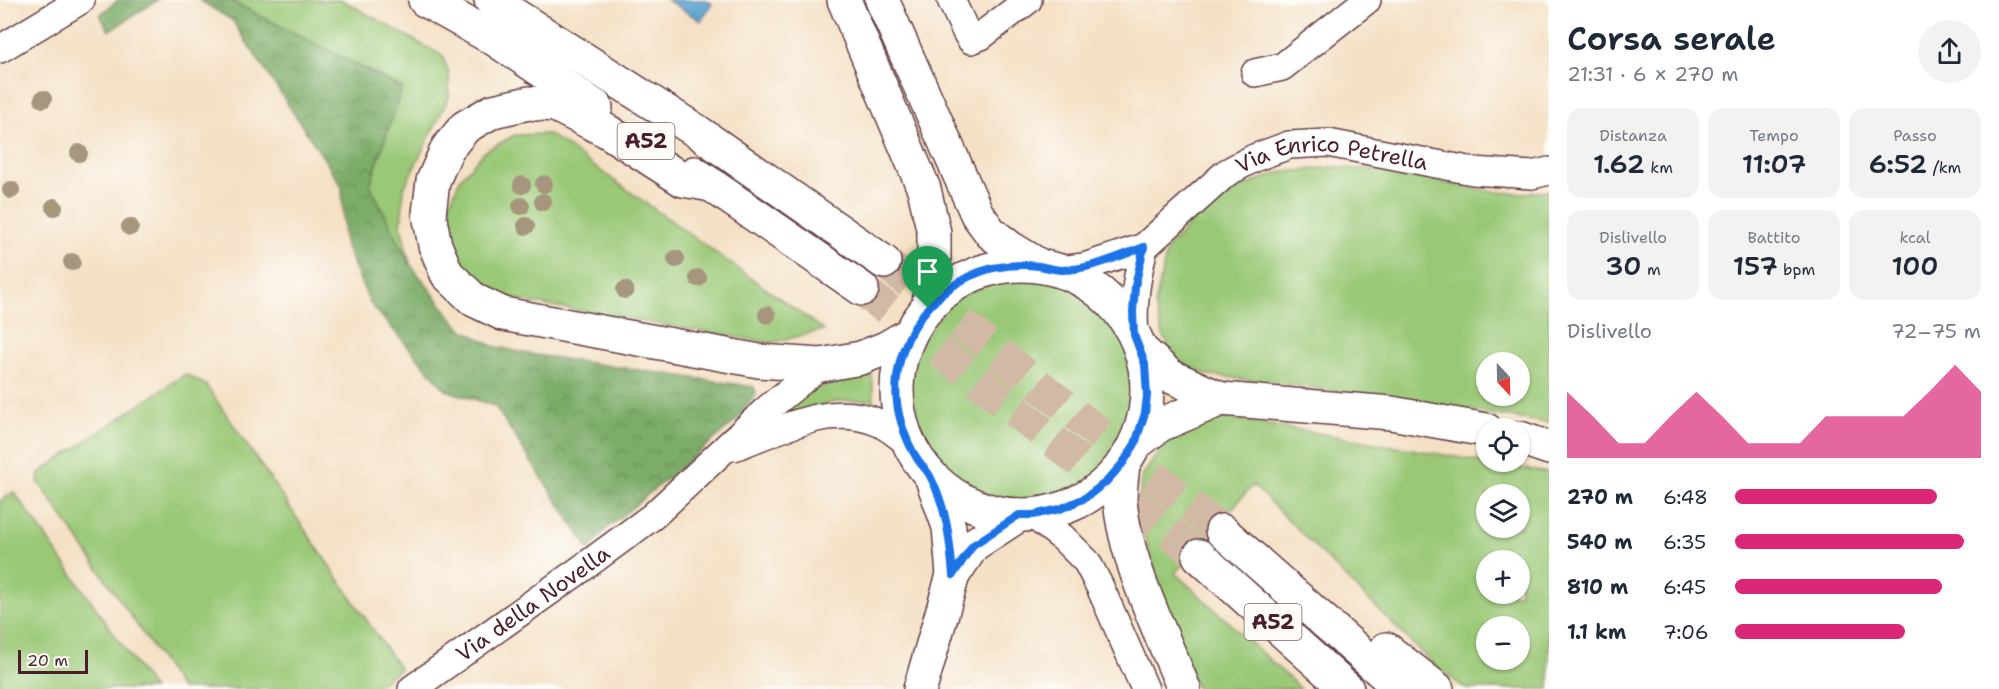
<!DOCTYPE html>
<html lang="it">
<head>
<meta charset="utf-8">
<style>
	:root { --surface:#fff; --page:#f2f2f3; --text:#1f2937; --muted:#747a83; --accent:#db2777 }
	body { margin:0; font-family:"Shantell Sans",sans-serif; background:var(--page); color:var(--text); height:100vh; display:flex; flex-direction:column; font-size:22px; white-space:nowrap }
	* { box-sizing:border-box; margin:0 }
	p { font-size:20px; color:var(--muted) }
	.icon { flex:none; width:33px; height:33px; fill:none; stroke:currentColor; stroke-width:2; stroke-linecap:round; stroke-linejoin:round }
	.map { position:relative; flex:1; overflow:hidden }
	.panel { display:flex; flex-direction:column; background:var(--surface); width:450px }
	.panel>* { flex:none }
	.needle { width:39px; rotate:158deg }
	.tools { position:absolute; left:1476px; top:352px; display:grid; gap:12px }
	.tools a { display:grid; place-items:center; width:54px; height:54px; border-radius:50%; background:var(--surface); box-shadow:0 2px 4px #0004; font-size:30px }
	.scale { position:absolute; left:18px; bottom:15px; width:70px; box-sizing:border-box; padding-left:6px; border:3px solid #4a1f2b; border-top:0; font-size:16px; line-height:21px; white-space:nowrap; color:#4a1f2b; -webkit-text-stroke:4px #fdfcf7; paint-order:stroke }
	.pin { position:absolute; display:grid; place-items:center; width:51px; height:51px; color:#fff; margin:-62px -26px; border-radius:50% 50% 50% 0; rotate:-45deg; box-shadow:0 0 6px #0007 }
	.pin .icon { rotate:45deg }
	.round { display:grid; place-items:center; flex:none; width:63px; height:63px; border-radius:32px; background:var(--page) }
	.headline { display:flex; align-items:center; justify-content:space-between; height:102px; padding:0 18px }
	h1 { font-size:33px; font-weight:600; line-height:45px }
	.figures { display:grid; grid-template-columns:repeat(3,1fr); gap:9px; height:102px; padding:6px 18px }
	.figures div { display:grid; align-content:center; border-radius:15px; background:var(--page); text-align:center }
	.figures b { font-size:26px; font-weight:600 }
	.figures small { font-size:16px; font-weight:400 }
	.figures p { font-size:16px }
	.chart { height:168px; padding:12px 18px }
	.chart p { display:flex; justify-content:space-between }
	.chart svg { width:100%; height:108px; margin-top:6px; fill:var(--accent); opacity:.7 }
	ul { padding:0 18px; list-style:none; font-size:20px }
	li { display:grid; grid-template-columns:96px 72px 1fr; align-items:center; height:45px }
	li i { height:15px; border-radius:8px; background:var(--accent) }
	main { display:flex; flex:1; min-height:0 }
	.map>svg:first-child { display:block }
	.green { fill:#9ac876; stroke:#727450; stroke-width:1.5; fill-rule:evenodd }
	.forest { fill:url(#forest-crowns); stroke:#626649; stroke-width:1.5 }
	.water { fill:#5aa2d1; stroke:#52607e; stroke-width:1.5 }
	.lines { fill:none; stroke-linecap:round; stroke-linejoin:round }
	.highway-tunnel { stroke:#d2b9a5; stroke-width:33; stroke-dasharray:33 16; stroke-linecap:butt }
	.minor-casing { stroke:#643c42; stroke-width:30 }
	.major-casing { stroke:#643c42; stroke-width:36 }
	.highway-casing { stroke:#643c42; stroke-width:36 }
	.minor { stroke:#fff; stroke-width:27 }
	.major { stroke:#fff; stroke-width:33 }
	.highway { stroke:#fff; stroke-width:33 }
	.tree { fill:#a6967e }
	.route-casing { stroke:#fff; stroke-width:12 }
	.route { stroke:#1a73e8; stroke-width:8 }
	.labels { text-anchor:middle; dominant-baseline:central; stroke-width:4.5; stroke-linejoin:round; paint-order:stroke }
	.shield { fill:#fdfcf7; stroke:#806168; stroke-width:1.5 }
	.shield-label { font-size:21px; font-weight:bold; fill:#4a1f2b }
	.street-label { font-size:22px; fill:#4a1f2b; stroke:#fdfcf7 }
</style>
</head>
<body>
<main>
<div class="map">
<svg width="1549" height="689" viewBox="0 0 1549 689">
	<defs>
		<pattern id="forest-crowns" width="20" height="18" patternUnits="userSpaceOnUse" patternTransform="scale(1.5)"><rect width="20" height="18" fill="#7bac67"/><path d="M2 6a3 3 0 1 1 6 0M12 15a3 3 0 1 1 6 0" fill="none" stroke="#678b55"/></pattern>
	</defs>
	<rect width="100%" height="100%" fill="#fdfcf7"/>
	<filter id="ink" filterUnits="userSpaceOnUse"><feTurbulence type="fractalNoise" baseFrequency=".0167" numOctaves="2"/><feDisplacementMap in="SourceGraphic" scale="12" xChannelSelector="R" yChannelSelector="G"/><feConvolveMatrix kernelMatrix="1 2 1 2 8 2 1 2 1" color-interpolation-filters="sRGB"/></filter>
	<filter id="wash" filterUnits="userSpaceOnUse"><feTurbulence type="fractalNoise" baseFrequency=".008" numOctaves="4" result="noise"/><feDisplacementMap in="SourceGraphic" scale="24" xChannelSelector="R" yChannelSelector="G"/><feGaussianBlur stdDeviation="1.35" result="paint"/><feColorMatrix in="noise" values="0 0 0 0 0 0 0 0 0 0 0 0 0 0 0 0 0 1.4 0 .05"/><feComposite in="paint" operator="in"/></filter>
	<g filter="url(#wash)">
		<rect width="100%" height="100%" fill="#f4e0c4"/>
		<g class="green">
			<path d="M229,0H342L443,56L449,75V97L404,188L401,226L410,264L370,185L402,88Z"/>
			<path d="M549,134L824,330L771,343L516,300L486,293L462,270L448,240V208L460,179L485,151L515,135Z"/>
			<path d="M1334,167C1355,169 1377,169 1398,173C1448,182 1499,200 1549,190V423L1285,384L1207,375L1175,361L1162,332L1155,305L1167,249L1189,224L1224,194L1277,173ZM1486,363H1520V396H1486Z"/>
			<circle cx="1022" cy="389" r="113"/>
			<path d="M185,374L206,385L400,669L371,689H181L38,481L39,473Z"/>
			<path d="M872,375L874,400L837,401L764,424L793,400L816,388Z"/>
			<path d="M1218,416L1549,473V689H1466L1435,666L1253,485L1175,573L1301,689H1197L1181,651L1139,520L1141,478L1168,438ZM1486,495H1520V528H1486ZM1486,561H1520V594H1486ZM1486,627H1520V660H1486Z"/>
			<path d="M14,492L153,689H0V501Z"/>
		</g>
		<g class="forest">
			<path d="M118,0H158L109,31L100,15Z"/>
			<path d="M199,0H229L402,88L370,185L410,264L460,328L493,346L529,354L754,387L756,394L735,422L605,530L589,550L495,406L446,390L370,303L344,242L342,186L232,20Z"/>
		</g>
		<path class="water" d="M667,0H706L712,4L701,21Z"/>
	</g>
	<g filter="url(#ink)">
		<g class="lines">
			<g class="highway-tunnel">
				<path d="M884,262L1222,531"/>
				<path d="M862,289L1199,556"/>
			</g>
			<g class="minor-casing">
				<g id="minor">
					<path d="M951,0L966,32L971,40L981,36L1028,0"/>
					<path d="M0,49L81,0"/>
					<path d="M1255,73L1282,67L1367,0"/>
					<path id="s1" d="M1059,270L1084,267L1144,247L1226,173L1254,158L1289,145L1328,143L1473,171L1532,175L1549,171"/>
					<path d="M1135,335C1132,304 1137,277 1144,247"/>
					<path d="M734,447C778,431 829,402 877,422C888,426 898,436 908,442"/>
					<path d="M1033,515L1063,538L1087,562L1100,587L1145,689"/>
					<path id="s2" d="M412,689L581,569L653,516L766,410L821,365"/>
				</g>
			</g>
			<g class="major-casing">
				<g id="major">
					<path d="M844,0L924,189L934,233V273L928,308"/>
					<path d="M882,0L977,214L991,233L1009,247L1040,266"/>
					<circle cx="1022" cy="390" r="125"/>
					<path d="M1123,463C1122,475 1120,488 1120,500C1125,561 1161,632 1184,689"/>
					<path d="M931,476L949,527L953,575"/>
					<path d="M920,689L953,575L973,545L1019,515"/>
				</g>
			</g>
			<g class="highway-casing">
				<g id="highway">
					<path d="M425,0L496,40L596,107"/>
					<path d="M491,0L698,132L884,262"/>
					<path d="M694,173L862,289"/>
					<path d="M712,185L683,180L607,131L555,105L529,103L493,111L465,127L447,149L433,181L429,214L435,245L447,274L474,300L503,314L759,361L821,365L861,358L886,348L910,334"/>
					<path d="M1140,349L1170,376L1221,399L1391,413L1486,430"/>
					<path d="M1520,438L1549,448"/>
					<path d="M1135,444L1160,425L1221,399"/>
					<path d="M1222,531L1401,689"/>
					<path d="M1199,556L1347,689"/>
					<path d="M1386,649L1437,689"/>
				</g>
			</g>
			<use href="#minor" class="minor"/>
			<use href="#major" class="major"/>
			<use href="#highway" class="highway"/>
		</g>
		<g class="tree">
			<circle cx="43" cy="99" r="9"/>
			<circle cx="79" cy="153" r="9"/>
			<circle cx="544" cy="184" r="9"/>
			<circle cx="522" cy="185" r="9"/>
			<circle cx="11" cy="190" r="9"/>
			<circle cx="543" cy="202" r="9"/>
			<circle cx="521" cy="206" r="9"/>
			<circle cx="54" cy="207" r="9"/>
			<circle cx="526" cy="226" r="9"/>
			<circle cx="130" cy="227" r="9"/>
			<circle cx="676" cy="259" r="9"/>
			<circle cx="72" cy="262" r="9"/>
			<circle cx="698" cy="278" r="9"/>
			<circle cx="625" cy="290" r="9"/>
			<circle cx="767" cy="315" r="9"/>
		</g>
	</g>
	<g class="lines" filter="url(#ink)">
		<g class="route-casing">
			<path id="route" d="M1144,247L1135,286L1133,312L1134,335L1145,364L1147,396L1145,413L1135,444L1123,463L1106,482L1085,498L1060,509L1033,515H1019L973,545L953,575C950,541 947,509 931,478C928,471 922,466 918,460C910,448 905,436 901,422C881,356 927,284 993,268C1008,265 1024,264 1039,266C1046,267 1053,270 1061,270C1089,270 1117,257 1144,247Z"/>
		</g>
		<use href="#route" class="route"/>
	</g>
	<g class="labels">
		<g class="shield">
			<rect x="617.5" y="123" width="57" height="36" rx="4.5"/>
			<rect x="1244.5" y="604" width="57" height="36" rx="4.5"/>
		</g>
		<g class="shield-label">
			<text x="646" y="141">A52</text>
			<text x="1273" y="622">A52</text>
		</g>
		<g class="street-label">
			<text stroke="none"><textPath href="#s1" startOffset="310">Via Enrico Petrella</textPath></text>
			<text stroke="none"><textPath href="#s2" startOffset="148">Via della Novella</textPath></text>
		</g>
	</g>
</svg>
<div class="tools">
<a><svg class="needle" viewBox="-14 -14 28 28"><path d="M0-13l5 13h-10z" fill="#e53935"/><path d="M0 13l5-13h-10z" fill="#747a83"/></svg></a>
<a><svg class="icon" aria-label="locate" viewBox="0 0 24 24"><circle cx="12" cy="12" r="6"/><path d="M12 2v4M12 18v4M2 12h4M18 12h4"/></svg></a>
<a><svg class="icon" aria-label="layers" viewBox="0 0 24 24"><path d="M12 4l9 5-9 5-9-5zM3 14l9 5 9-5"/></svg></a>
<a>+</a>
<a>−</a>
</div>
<div class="scale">20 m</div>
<div class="pin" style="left:928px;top:308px;background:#1e9e55"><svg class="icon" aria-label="arrive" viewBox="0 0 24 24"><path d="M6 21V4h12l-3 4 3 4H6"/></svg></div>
</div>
<section class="panel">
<div class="headline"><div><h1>Corsa serale</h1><p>21:31 · 6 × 270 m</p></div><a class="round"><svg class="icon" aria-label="share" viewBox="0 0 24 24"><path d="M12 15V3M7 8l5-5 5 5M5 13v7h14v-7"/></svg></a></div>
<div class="figures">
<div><p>Distanza</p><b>1.62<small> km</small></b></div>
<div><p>Tempo</p><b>11:07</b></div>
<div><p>Passo</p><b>6:52<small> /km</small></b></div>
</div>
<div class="figures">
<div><p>Dislivello</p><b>30<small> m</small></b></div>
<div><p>Battito</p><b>157<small> bpm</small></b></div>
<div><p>kcal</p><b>100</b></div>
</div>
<div class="chart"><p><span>Dislivello</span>72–75 m</p>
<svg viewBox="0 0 160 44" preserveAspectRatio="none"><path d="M0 44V17L10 27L20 38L30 38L40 27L50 17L60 27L70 38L80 38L90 38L100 27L110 27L120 27L130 27L140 17L150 6L160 17V44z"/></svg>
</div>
<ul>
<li><b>270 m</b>6:48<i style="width:82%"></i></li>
<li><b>540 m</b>6:35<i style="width:93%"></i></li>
<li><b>810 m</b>6:45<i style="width:84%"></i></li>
<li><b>1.1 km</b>7:06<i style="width:69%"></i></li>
</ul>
</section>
</main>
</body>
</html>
